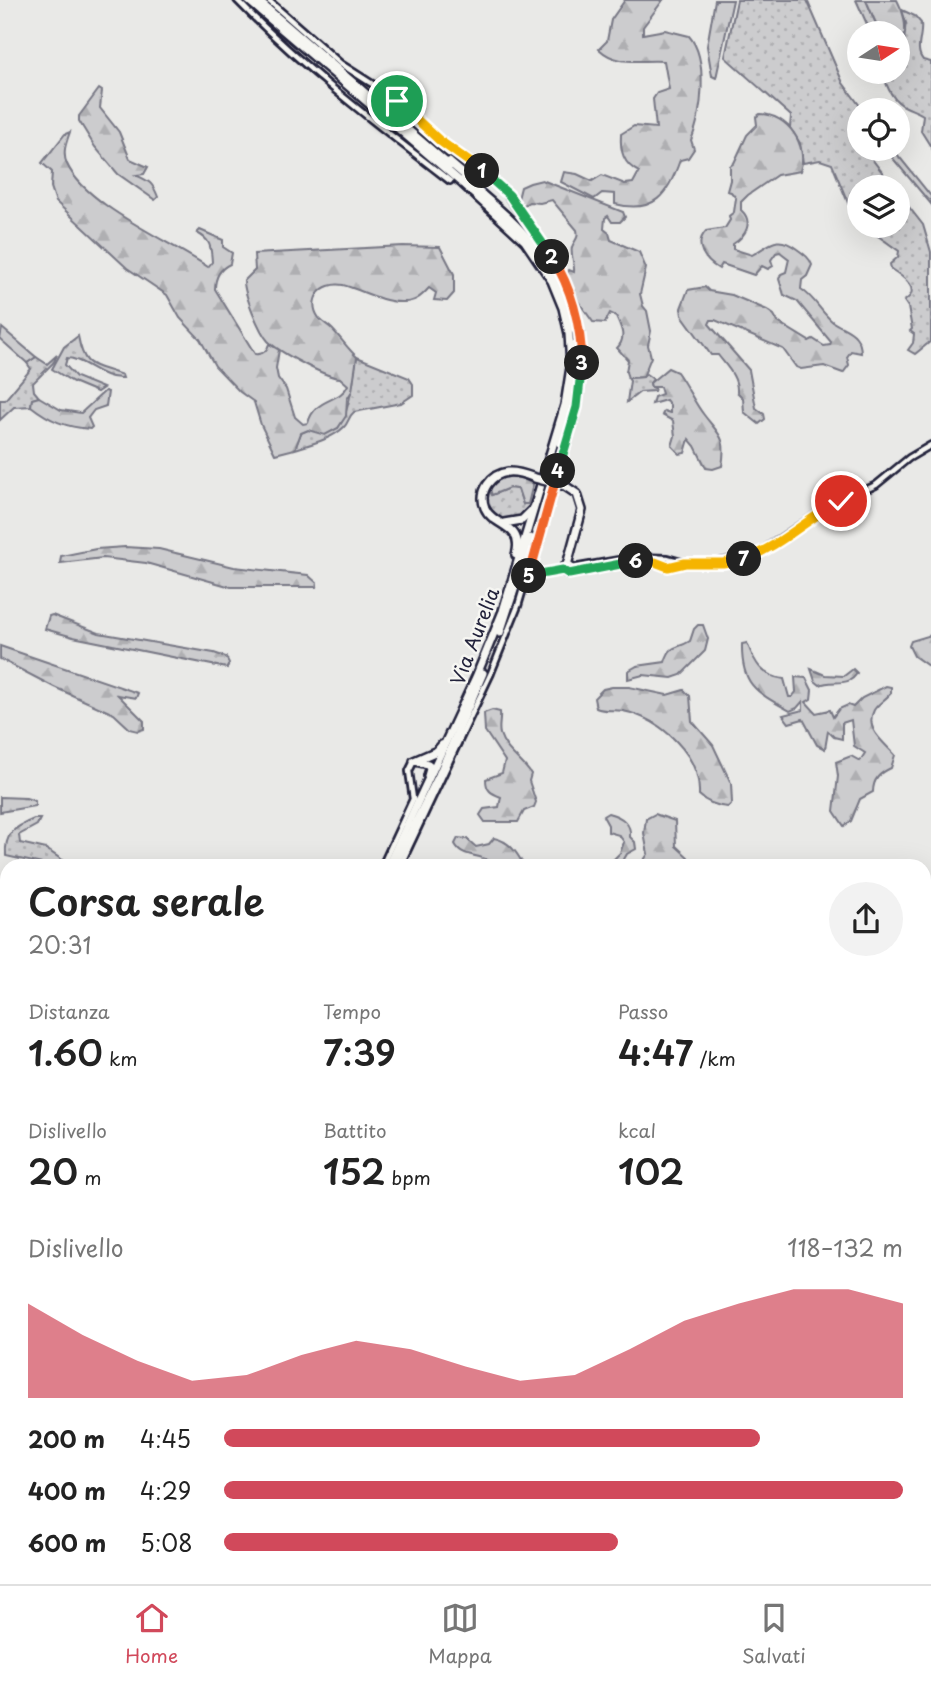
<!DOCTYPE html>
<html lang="it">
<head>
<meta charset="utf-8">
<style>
	:root { --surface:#fff; --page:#f2f2f2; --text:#222; --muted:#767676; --line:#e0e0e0; --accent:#d1495b }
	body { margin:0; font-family:"Playpen Sans",sans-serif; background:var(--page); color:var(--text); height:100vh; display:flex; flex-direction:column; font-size:26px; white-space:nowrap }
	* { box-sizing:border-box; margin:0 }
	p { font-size:23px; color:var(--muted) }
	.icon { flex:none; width:38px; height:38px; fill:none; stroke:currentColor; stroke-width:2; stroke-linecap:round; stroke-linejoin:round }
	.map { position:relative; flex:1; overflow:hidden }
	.drawer { position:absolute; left:0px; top:859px; width:931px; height:726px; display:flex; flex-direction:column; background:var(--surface); border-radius:21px 21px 0 0; box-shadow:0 7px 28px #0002 }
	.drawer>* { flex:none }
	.needle { width:46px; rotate:78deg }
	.buttons { position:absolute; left:847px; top:21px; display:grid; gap:14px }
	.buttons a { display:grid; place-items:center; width:63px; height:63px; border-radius:50%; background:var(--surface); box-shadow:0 7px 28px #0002; font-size:35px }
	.pin { position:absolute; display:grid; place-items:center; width:60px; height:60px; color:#fff; margin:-30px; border:4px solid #fff; border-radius:50%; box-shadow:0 2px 7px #0007 }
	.km { position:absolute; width:35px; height:35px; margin:-18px; border-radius:50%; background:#222; color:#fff; font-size:19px; line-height:35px; text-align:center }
	.round { display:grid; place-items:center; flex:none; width:74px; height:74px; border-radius:37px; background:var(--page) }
	.headline { display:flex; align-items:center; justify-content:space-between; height:119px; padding:0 28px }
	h1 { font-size:38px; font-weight:600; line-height:52px }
	.figures { display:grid; grid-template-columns:repeat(3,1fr); gap:10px; height:119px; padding:7px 28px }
	.figures div { display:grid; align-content:center }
	.figures b { font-size:35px; font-weight:600 }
	.figures small { font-size:19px; font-weight:400 }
	.figures p { font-size:19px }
	.chart { height:196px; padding:14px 28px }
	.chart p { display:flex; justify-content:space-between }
	.chart svg { width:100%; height:126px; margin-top:7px; fill:var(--accent); opacity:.7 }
	ul { padding:0 28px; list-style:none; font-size:23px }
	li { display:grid; grid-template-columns:112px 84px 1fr; align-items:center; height:52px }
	li i { height:18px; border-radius:9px; background:var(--accent) }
	.menu { display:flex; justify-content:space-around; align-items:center; height:98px; border-top:2px solid var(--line); background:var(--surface); font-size:19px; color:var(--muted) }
	.menu a { display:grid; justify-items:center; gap:4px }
	.menu .active { color:var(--accent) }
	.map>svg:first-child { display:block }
	.grass { fill:url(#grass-dots); stroke:#777784; stroke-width:2 }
	.forest { fill:url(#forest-firs); stroke:#777784; stroke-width:2 }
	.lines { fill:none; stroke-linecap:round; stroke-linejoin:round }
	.stream { stroke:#71717f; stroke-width:2 }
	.secondary-casing { stroke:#22223b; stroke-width:10 }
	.highway-casing { stroke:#22223b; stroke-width:12 }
	.secondary { stroke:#f6f6f2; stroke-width:4.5 }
	.highway { stroke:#f6f6f2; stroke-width:7 }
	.highway-bridge-casing { stroke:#22223b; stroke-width:12; stroke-linecap:butt }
	.highway-bridge { stroke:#f6f6f2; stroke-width:7 }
	.split-1-casing { stroke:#fff; stroke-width:14 }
	.split-2-casing { stroke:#fff; stroke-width:14 }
	.split-3-casing { stroke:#fff; stroke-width:14 }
	.split-4-casing { stroke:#fff; stroke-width:14 }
	.split-5-casing { stroke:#fff; stroke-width:14 }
	.split-6-casing { stroke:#fff; stroke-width:14 }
	.split-7-casing { stroke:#fff; stroke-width:14 }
	.split-8-casing { stroke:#fff; stroke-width:14 }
	.split-1 { stroke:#f5b400; stroke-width:9 }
	.split-2 { stroke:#22a559; stroke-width:9 }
	.split-3 { stroke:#f0652b; stroke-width:9 }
	.split-4 { stroke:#22a559; stroke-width:9 }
	.split-5 { stroke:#f0652b; stroke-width:9 }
	.split-6 { stroke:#22a559; stroke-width:9 }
	.split-7 { stroke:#f5b400; stroke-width:9 }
	.split-8 { stroke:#f5b400; stroke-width:9 }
	.labels { text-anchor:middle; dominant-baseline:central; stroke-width:5; stroke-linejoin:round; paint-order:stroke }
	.street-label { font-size:19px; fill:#22223b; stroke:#f6f6f2 }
</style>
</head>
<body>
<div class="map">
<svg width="931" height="1584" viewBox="0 0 931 1584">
	<defs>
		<pattern id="grass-dots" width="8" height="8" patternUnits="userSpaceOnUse" patternTransform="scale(1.75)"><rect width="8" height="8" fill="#ccccce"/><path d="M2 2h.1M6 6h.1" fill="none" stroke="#afafb2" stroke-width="1.8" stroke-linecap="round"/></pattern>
		<pattern id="forest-firs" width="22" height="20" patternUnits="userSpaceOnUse" patternTransform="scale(1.75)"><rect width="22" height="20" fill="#ccccce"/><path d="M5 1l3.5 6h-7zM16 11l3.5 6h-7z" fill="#afafb2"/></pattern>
	</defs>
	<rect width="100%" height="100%" fill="#e9e9e7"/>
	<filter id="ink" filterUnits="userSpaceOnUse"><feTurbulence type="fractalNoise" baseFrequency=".0143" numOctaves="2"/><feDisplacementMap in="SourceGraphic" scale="14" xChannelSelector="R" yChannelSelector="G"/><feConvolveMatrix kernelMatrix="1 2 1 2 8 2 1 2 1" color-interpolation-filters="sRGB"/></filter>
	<g filter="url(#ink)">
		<g class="grass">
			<path d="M737,0H807L843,83L863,110H859V149H866C868,156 888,179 894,187H859V223L853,215L832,164L820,160L803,163L800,143L790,128L791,116L725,57Z"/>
			<path d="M856,0H866L880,33H871Z"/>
			<path d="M902,10L915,16L921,23C923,37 914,49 923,60L931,62V147L921,131L923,115C917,111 912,110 906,107C892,101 886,86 883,72H898L906,23Z"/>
			<path d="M885,149H893L931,196V204Z"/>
			<path d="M898,193L923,225L931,252V341L915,354L908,350L913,343L914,334L910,331L912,329L908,307L904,301C923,290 902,276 891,269L890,264L898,257L899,251L864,226H898Z"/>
			<path d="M78,336C84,369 92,364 122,375L123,378C102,380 84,358 67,358L65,365L76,377L103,388L97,392L73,382L52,369L64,347Z"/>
			<path d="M57,355L54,362L33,383L34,391L39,397L32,399L31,406L14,407L0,420V400H5L31,369L27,363L36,357L47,364Z"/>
			<path d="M357,357L409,378L413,384V395L401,403L354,412C348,417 349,422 344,427C332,439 311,444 295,449L301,433L308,430L338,428C350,411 353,379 357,357Z"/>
			<path d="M646,374L653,379L650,383L651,387L655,388L654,391L640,392L627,402L630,381L628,378L643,377Z"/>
			<path d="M522,478L538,482L527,514L508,522C491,516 482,505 489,487L492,495L509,488L518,489L523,504L532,482Z"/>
			<path d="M34,819H40L37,825L19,835L20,843L46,849L67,863L81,866H51L6,856C4,833 15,827 34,819Z"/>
		</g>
		<g class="forest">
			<path d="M625,0H663L643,27V34L665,30L689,36C709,58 702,116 691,140L694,149L688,158L680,160C668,195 654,214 615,204V194L602,193L594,199L561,182L564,172L577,174L592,181L602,175L625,184L633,183L639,172C623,164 620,151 621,134L634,126L656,128L653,99L657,93L669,89L664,61C641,59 618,67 599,49L607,41L611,20Z"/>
			<path d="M715,0H733L716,78L712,76L707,46Z"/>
			<path d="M866,0H897L898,2C909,23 906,40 898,61V33H880Z"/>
			<path d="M99,89L102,91L100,108L119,132L130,159L148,167L144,174L136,175C148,181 152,181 158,197L155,200L118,174L95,147L79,121V116Z"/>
			<path d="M760,114C788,114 809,146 800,171L777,175L748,195L741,202V210C754,222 746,236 733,244V249L752,255C771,244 777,234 797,249C804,254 810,258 812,265L807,276L802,280L801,289C815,298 820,311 833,322C840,327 851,330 856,337C860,342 861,347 861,353L851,351L847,357L849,365L843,373L824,366L801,369L796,367L783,349L715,320H711L709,324L749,370L756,408L764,414L765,419L759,424L744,412L743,398L737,392C738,377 727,367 718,355H711L682,315L681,308L688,290L705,287L709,291L732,295L767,310L774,315L778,322L809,341L813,339L824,346L830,345L831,342L797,301L784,295L779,279L781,274L786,272L789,259L780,252L776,253L771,260L773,266L768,269L762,266L754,275L722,264L719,269C705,261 693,245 706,231L725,228L730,220L729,216L734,212L736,198L731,192L727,191L730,180V166L734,163L747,135L757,125L756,117Z"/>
			<path d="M70,132C66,143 62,153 67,164C85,205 170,241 208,267L212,262C211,247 211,240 197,233L200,230L223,240V247L232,253L230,264C219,269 215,277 215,289L255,354C262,355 267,351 269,344L279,350L276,368L278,378L286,389L295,417L303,424L308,423C315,397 340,403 348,385L340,378C325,377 279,352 268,341C259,331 244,294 244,281L255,270L254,254L403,246L440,247L454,274V293L447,301L434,300L436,293L429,288C421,297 414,303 401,302C381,302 362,290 343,285C322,281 306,300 319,318C322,322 328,325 332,329C341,338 347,348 357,357L352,391L347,399L346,416L338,428L325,435L308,430L301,433L295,449L275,454L261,425L254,402L240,392L215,366L200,339L180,318L167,295L127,268L56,202L51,187L52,172L42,163L65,134Z"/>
			<path d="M542,180L623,212L625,217L620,222H612L608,216L605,218L604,229L609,233L611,240L639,252L646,268L640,294L643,306L647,311L651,331L648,345L651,357L643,377L628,378L626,372L628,360L617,348C627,338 621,327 616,316L610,313L605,323L593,322L578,301L567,274L569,270L574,272C575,263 570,255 572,247C575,239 579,239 577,230L552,200L540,203L529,202L521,207L518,199L521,187L530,183Z"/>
			<path d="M2,328L36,357L27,363L0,339Z"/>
			<path d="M668,368L677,372C687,386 694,402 704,415C720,436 727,437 722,466L713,469L706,468L695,446L689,439L685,453L680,454L672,446L675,436L673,421L662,415L664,411L670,413V405L666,400L652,404L654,397L662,394L660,387H651L650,383Z"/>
			<path d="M105,391L108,392L106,406L94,410L88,418L92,427L90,429C66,427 50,421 31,406L32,399L39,397L61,410L81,413Z"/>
			<path d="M505,476L522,478L533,484L528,504H523L518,489L509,488L492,495L489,487L494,481Z"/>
			<path d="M125,547L159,549L234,567L308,575L317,583L316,587H231L146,563L103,558L60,563L61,556L96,549Z"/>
			<path d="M52,615L99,633L214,653L226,657L229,663L227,668L73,637L45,629L49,616Z"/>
			<path d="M698,625H703L708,639L705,651L681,675L672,678L643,675L628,679V671L637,666L665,662C671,643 676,650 690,641L694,629Z"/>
			<path d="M931,635V668L914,656L909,646L911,641Z"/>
			<path d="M747,643C755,663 761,676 784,679L789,697H792L796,692L795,677L806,678L812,690L811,699L806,702L816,713L830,710L833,717L839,709L848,705L853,707L862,698L886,686L891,687V693C886,699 878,704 874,710C864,730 884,742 895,755L891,768C880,773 873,779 873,792L860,799L851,821L844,826L834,811L838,776L836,762L851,756L860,761L865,753L854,746L851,720L842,723V739L834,737L828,731L825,749L817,745L803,719L789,723L783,715L803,710V701L797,708L790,711C756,692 741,685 742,644Z"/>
			<path d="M0,646L138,693L136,698L118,695L144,721V729L138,731L130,729L114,714L54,687L0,659Z"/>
			<path d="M811,669L825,675L844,676L853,669L857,673C849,688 832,679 820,685L815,681Z"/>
			<path d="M612,687H629L667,695L684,690L690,696L692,721L713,745L731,783L732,803L728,807C717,806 707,803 699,795C701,755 661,719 623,711C613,709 605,712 596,708L594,698L603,689Z"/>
			<path d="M492,710L500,712C501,720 498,727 500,734C505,751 522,760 531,774L529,781L536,802L534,807L524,811L518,822H485L480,815L484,809L499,807L501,797C491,793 486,791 486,779L502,773L505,761L485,731L484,713Z"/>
			<path d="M0,797L26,798L35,801V806L0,812Z"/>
			<path d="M608,813C620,816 632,823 630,837L635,842L636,849L627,854L620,866H612V861L620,853L624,842L619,835L608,832V825L603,816Z"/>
			<path d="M655,814L675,821L676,846L688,857L686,866H640L648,854L644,833L646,819Z"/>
			<path d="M458,838L467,839L476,847L489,844L494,838C509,841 517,852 524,866H494C485,852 463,860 455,844Z"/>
			<path d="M803,1579V1578L865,1579L853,1584H800Z"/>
		</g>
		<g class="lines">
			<g class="stream">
				<path d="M924,1154L931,1145"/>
				<path d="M523,1584L531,1578"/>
			</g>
			<g class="secondary-casing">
				<g id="secondary">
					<path d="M237,0C302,67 376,124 450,181"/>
					<path d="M268,0L341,64L388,94L440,141L503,189L560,271L573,302L580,335L581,372L577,407L518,606L491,673L400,866"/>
					<circle cx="568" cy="569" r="5"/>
					<path d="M573,568L636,557L667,558L685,563H715L757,554L823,510L876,485L909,458L931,445"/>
					<path d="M572,572C598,570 644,551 667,567L683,563"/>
					<path d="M527,576L563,570"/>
					<path d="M382,866L413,799L409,771L414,761"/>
					<path d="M293,1578L294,1584"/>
				</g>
			</g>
			<g class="highway-casing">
				<g id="highway">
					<path d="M248,0L463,184L525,241L552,281L563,308L569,334L571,367L565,405L503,611L476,677L388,866"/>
					<path d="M257,0L450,166"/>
					<path d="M449,162L469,179"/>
					<path d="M464,179C515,223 561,258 573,329"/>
					<path d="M560,443L574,387L575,345"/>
					<path d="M565,486L577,494L582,510L567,565"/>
					<path d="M504,523L522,520L533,509"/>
					<path d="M516,555C525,524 493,527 485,508C478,491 491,474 508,472C517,471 527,475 535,478"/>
					<path d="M500,633L531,538"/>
					<path d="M414,761L437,751L442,745"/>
					<path d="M415,761L428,764L430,769L428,776"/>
					<path d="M394,866L439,775L483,673"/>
					<path d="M252,1584L253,1578"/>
					<path d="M258,1584V1578"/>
				</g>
			</g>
			<use href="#secondary" class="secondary"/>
			<use href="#highway" class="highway"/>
			<g class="highway-bridge-casing">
				<path id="highway-bridge" d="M535,478L565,486"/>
			</g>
			<use href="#highway-bridge" class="highway-bridge"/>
		</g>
	</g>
	<g class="lines" filter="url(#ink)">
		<g class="split-1-casing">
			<path id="split-1" d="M397,101L440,141L482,171"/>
		</g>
		<g class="split-2-casing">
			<path id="split-2" d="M482,171L509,195L552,257"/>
		</g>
		<g class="split-3-casing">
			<path id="split-3" d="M552,257C572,289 581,325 582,363"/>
		</g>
		<g class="split-4-casing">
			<path id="split-4" d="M558,471L577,407L582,363"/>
		</g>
		<g class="split-5-casing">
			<path id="split-5" d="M529,576L558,471"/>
		</g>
		<g class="split-6-casing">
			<path id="split-6" d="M529,576L563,570L569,574L636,561"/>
		</g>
		<g class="split-7-casing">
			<path id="split-7" d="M636,561L655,562L668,567L685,563H723L744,559"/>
		</g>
		<g class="split-8-casing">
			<path id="split-8" d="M744,559C780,547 807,518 841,501"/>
		</g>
		<use href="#split-1" class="split-1"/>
		<use href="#split-2" class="split-2"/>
		<use href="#split-3" class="split-3"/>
		<use href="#split-4" class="split-4"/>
		<use href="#split-5" class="split-5"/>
		<use href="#split-6" class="split-6"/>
		<use href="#split-7" class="split-7"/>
		<use href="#split-8" class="split-8"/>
	</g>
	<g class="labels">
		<g class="street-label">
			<text transform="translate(474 636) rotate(-69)">Via Aurelia</text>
		</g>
	</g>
</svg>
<div class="buttons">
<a><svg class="needle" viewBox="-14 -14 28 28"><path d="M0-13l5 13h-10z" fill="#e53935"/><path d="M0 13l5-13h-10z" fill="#767676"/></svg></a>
<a><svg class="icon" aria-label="locate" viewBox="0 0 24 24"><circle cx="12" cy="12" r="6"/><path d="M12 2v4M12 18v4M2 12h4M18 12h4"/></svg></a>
<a><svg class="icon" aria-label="layers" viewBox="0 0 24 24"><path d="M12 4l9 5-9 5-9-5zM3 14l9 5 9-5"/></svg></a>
</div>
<div class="pin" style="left:397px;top:101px;background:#1e9e55"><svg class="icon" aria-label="arrive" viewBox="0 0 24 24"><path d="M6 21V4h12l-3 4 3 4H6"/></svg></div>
<div class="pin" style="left:841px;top:501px;background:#d93025"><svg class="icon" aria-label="check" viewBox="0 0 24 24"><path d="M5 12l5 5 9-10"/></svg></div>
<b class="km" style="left:482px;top:171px">1</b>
<b class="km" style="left:552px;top:257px">2</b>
<b class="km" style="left:582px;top:363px">3</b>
<b class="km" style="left:558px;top:471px">4</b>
<b class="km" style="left:529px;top:576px">5</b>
<b class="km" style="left:636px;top:561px">6</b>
<b class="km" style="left:744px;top:559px">7</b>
<section class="drawer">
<div class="headline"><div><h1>Corsa serale</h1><p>20:31</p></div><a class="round"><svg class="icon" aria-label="share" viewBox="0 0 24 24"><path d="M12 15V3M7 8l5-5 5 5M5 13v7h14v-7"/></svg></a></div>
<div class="figures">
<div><p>Distanza</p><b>1.60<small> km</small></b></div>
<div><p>Tempo</p><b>7:39</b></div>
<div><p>Passo</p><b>4:47<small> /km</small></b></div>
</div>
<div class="figures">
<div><p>Dislivello</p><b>20<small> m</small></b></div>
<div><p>Battito</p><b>152<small> bpm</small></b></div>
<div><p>kcal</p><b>102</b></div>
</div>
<div class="chart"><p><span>Dislivello</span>118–132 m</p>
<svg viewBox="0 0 160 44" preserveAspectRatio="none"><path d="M0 44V11L10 22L20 31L30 38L40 36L50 29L60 24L70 27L80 33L90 38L100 36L110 27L120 17L130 11L140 6L150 6L160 11V44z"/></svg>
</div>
<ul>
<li><b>200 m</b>4:45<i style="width:79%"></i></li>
<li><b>400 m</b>4:29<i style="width:100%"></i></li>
<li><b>600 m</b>5:08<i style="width:58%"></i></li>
</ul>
</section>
</div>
<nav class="menu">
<a class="active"><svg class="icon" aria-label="home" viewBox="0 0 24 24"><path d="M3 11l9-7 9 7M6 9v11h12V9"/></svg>Home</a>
<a><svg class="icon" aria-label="map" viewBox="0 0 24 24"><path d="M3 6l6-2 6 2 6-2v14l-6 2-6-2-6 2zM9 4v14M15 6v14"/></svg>Mappa</a>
<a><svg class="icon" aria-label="saved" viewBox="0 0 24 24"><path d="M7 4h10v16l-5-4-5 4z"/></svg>Salvati</a>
</nav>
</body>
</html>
